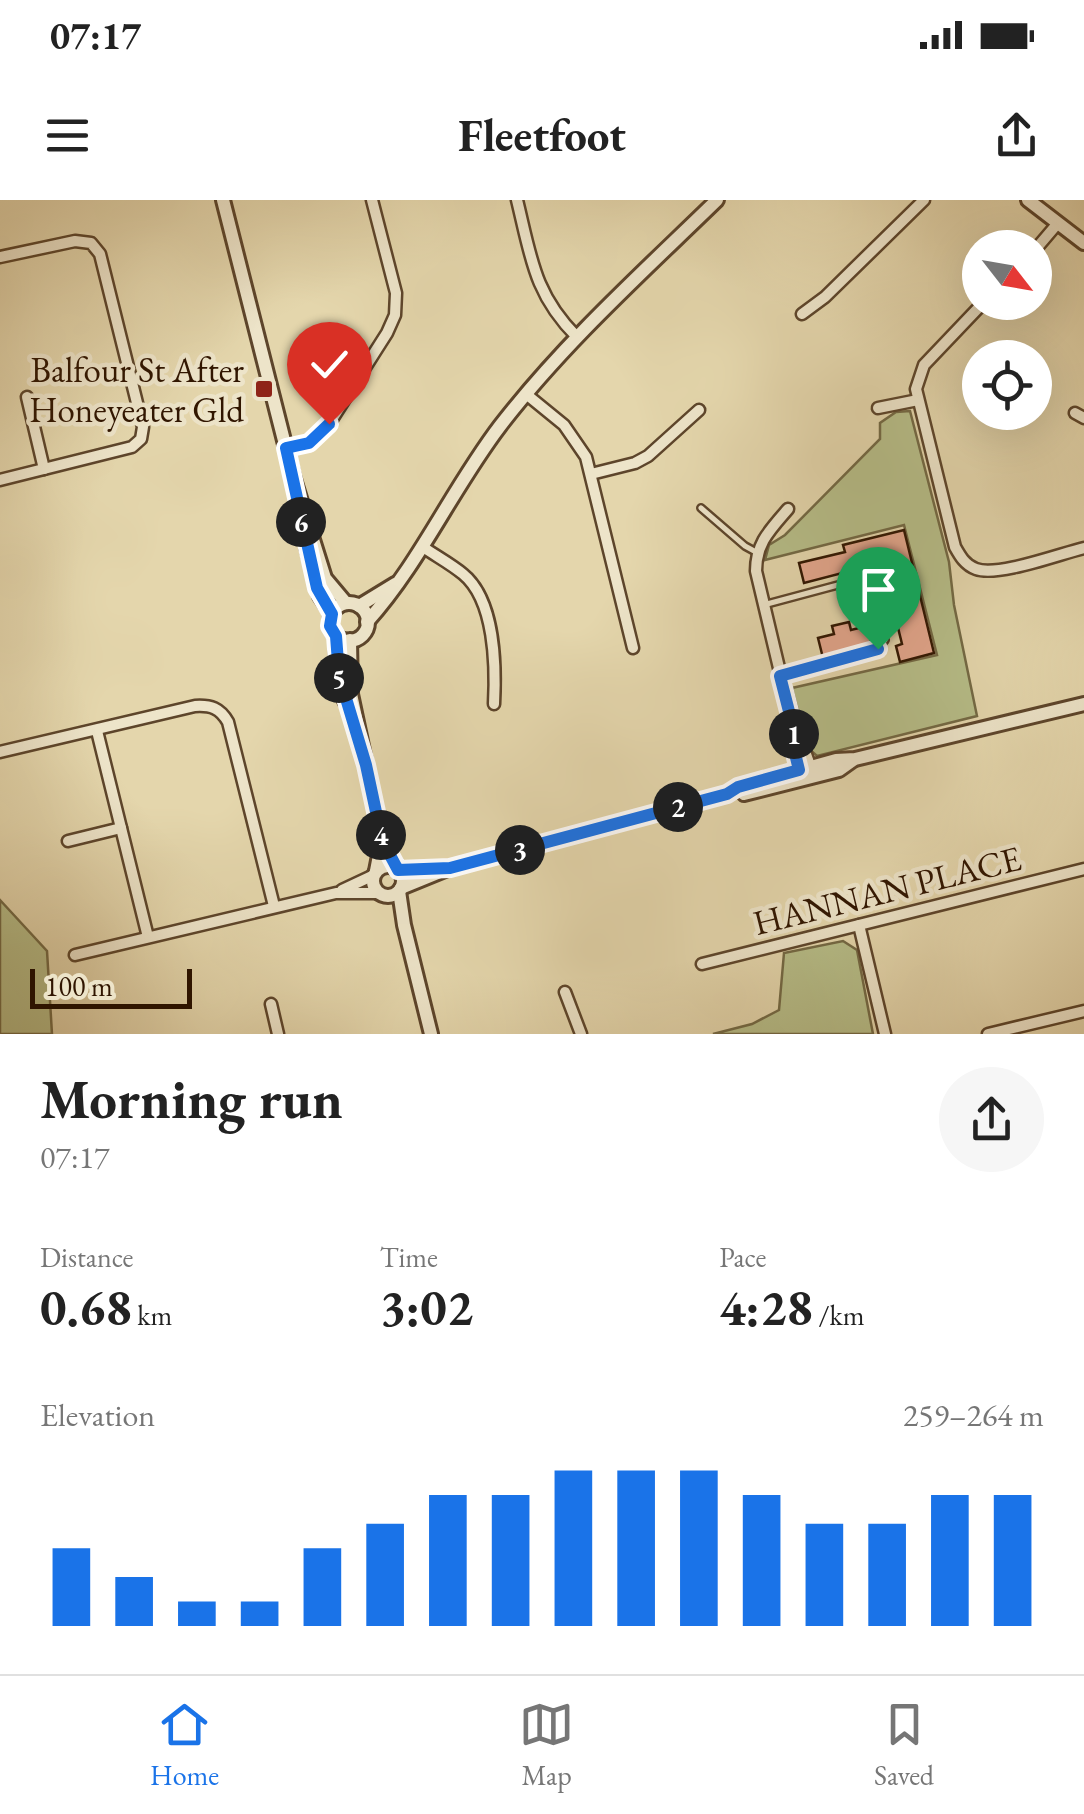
<!DOCTYPE html>
<html lang="en">
<head>
<meta charset="utf-8">
<style>
	:root { --surface:#fff; --page:#f6f6f6; --text:#222; --muted:#767676; --line:#e0e0e0; --accent:#1a73e8 }
	body { margin:0; font-family:"EB Garamond",serif; background:var(--page); color:var(--text); height:100vh; display:flex; flex-direction:column; font-size:38px; white-space:nowrap }
	* { box-sizing:border-box; margin:0 }
	p { font-size:32px; color:var(--muted) }
	.icon { flex:none; width:55px; height:55px; fill:none; stroke:currentColor; stroke-width:2; stroke-linecap:round; stroke-linejoin:round }
	.map { position:relative; height:834px; overflow:hidden }
	.side { display:flex; flex-direction:column; background:var(--surface); flex:1 }
	.side>* { flex:none }
	.needle { width:65px; rotate:121deg }
	.buttons { position:absolute; left:962px; top:30px; display:grid; gap:20px }
	.buttons a { display:grid; place-items:center; width:90px; height:90px; border-radius:50%; background:var(--surface); box-shadow:0 10px 40px #0002; font-size:50px }
	.scale { position:absolute; left:30px; bottom:25px; width:162px; box-sizing:border-box; padding-left:10px; border:5px solid #301500; border-top:0; font-size:28px; line-height:35px; white-space:nowrap; color:#301500; -webkit-text-stroke:8px #ede4c9; paint-order:stroke }
	.pin { position:absolute; display:grid; place-items:center; width:85px; height:85px; color:#fff; margin:-102px -42px; border-radius:50% 50% 50% 0; rotate:-45deg; box-shadow:0 0 10px #0007 }
	.pin .icon { rotate:45deg }
	.km { position:absolute; width:50px; height:50px; margin:-25px; border-radius:50%; background:#222; color:#fff; font-size:28px; line-height:50px; text-align:center }
	.round { display:grid; place-items:center; flex:none; width:105px; height:105px; border-radius:52px; background:var(--page) }
	.overview { display:flex; align-items:center; justify-content:space-between; height:170px; padding:0 40px }
	h1 { font-size:55px; font-weight:700; line-height:75px }
	.metrics { display:grid; grid-template-columns:repeat(3,1fr); gap:15px; height:170px; padding:10px 40px }
	.metrics div { display:grid; align-content:center }
	.metrics b { font-size:50px; font-weight:700 }
	.metrics small { font-size:28px; font-weight:400 }
	.metrics p { font-size:28px }
	.chart { height:280px; padding:20px 40px }
	.chart p { display:flex; justify-content:space-between }
	.chart svg { width:100%; height:180px; margin-top:10px; stroke:var(--accent); stroke-width:6 }
	.status { display:flex; justify-content:space-between; align-items:center; height:70px; padding:0 50px; background:var(--surface); direction:ltr }
	.status svg { height:28px; fill:currentColor }
	header { display:flex; justify-content:space-between; align-items:center; height:130px; padding:0 40px; background:var(--surface); font-size:45px; font-weight:700 }
	.tabs { display:flex; justify-content:space-around; align-items:center; height:140px; border-top:2px solid var(--line); background:var(--surface); font-size:28px; color:var(--muted) }
	.tabs a { display:grid; justify-items:center; gap:5px }
	.tabs .active { color:var(--accent) }
	.map>svg:first-child { display:block }
	.green { fill:#b6bd88; stroke:#736944; stroke-width:2.5 }
	.building { fill:#e3a68d; stroke:#301500; stroke-width:2.5 }
	.lines { fill:none; stroke-linecap:round; stroke-linejoin:round }
	.service-casing { stroke:#5d452b; stroke-width:10 }
	.minor-casing { stroke:#5d452b; stroke-width:15 }
	.tertiary-casing { stroke:#5d452b; stroke-width:18 }
	.service { stroke:#ede4c9; stroke-width:5 }
	.minor { stroke:#ede4c9; stroke-width:10 }
	.tertiary { stroke:#ede4c9; stroke-width:12 }
	.route-casing { stroke:#fff; stroke-width:20 }
	.route { stroke:#1a73e8; stroke-width:12 }
	.poi-dot { fill:#8f2418; stroke:#ede4c9; stroke-width:4 }
	.labels { text-anchor:middle; dominant-baseline:central; stroke-width:9; stroke-linejoin:round; paint-order:stroke }
	.poi-label { font-size:35px; fill:#301500; stroke:#ede4c9; text-anchor:end }
	.street-label { font-size:35px; fill:#301500; stroke:#ede4c9 }
</style>
</head>
<body>
<div class="status"><b>07:17</b><svg viewBox="0 0 49 12"><path d="M0 12V9h3v3zM5 12V6h3v6zM10 12V3h3v9zM15 12V0h3v12zM26 1h20v11H26zM47 4h2v5h-2z"/></svg></div>
<header><svg class="icon" aria-label="menu" viewBox="0 0 24 24"><path d="M4 6h16M4 12h16M4 18h16"/></svg>Fleetfoot<svg class="icon" aria-label="share" viewBox="0 0 24 24"><path d="M12 15V3M7 8l5-5 5 5M5 13v7h14v-7"/></svg></header>
<div class="map">
<svg width="1084" height="834" viewBox="0 0 1084 834">
	<rect width="100%" height="100%" fill="#e4d6ac"/>
	<filter id="stains"><feTurbulence type="fractalNoise" baseFrequency=".002" numOctaves="4"/><feColorMatrix values="0 0 0 0 .2 0 0 0 0 .09 0 0 0 0 .02 0 0 0 .5 -.17"/></filter>
	<radialGradient id="worn" r=".72"><stop offset=".6" stop-color="#630" stop-opacity="0"/><stop offset="1" stop-color="#630" stop-opacity=".3"/></radialGradient>
	<g class="green">
		<path d="M910,211L949,362L954,405L977,516L817,556L808,548L792,488L937,455L904,325L765,360L769,345L785,335L880,239V223L896,212Z"/>
		<path d="M0,700L47,751L52,834H0Z"/>
		<path d="M843,741L857,750L873,834H713L752,824L779,810L784,753Z"/>
	</g>
	<g class="building">
		<path d="M904,330L934,453L900,462L896,446L902,444L885,375L869,366L804,383L799,363L845,352L843,345Z"/>
		<path d="M849,422L851,430L867,426L872,445L823,458L818,438L834,434L832,426Z"/>
	</g>
	<g class="lines">
		<g class="service-casing">
			<g id="service">
				<path d="M701,308L745,346L756,352"/>
				<path d="M767,404L864,378L874,384L885,440L874,452L780,476"/>
			</g>
		</g>
		<g class="minor-casing">
			<g id="minor">
				<path d="M517,0C531,57 534,94 577,137"/>
				<path d="M1035,50L1058,23"/>
				<path d="M0,57L75,41L91,43L100,54L143,227L141,239L132,247L0,280"/>
				<path d="M984,102L924,165L916,189L955,347C960,356 965,365 976,369C998,377 1059,354 1084,348"/>
				<path d="M802,114L825,97L924,0"/>
				<path d="M526,194L564,225L586,257L633,448"/>
				<path d="M27,197L44,269"/>
				<path d="M878,208L918,200"/>
				<path d="M1075,213L1084,218"/>
				<path d="M286,248L309,243L329,224L387,133L395,115L396,93L372,0"/>
				<path d="M591,274L635,263L648,256L699,210"/>
				<path d="M788,309C770,330 756,343 756,371L794,531L793,545L801,577"/>
				<path d="M423,347C436,356 451,364 463,374C495,400 496,466 494,504"/>
				<path d="M97,531L148,737"/>
				<path d="M795,532L802,543L812,571"/>
				<path d="M0,552L195,506C211,505 220,508 228,522L274,706"/>
				<path d="M68,641L121,628"/>
				<path d="M342,690L374,675"/>
				<path d="M859,725L885,834"/>
				<path d="M75,755L336,693H378"/>
				<path d="M702,764L1084,669"/>
				<path d="M565,792L581,834"/>
				<path d="M271,804L278,834"/>
				<path d="M988,834L1084,811"/>
			</g>
		</g>
		<g class="tertiary-casing">
			<g id="tertiary">
				<path d="M223,0L293,276L325,378L346,403"/>
				<path d="M1028,0L1084,43"/>
				<path d="M307,347L320,396L332,414"/>
				<circle cx="349" cy="422" r="19"/>
				<path d="M359,406L395,384"/>
				<path d="M367,422C420,363 452,289 500,226C564,143 642,73 717,0"/>
				<path d="M336,435L337,467L345,501"/>
				<path d="M350,440L351,494L382,640L376,671"/>
				<path d="M744,594L839,570L853,560"/>
				<circle cx="388" cy="681" r="15"/>
				<path d="M398,670L446,668"/>
				<path d="M401,688L450,668L727,594L739,587L836,560L855,559L1084,504"/>
				<path d="M399,691L404,725L431,834"/>
			</g>
		</g>
		<use href="#service" class="service"/>
		<use href="#minor" class="minor"/>
		<use href="#tertiary" class="tertiary"/>
	</g>
	<g class="lines">
		<g class="route-casing">
			<path id="route" d="M329,224L309,243L286,248L317,388L332,414L330,426L336,436L339,475L366,565L382,640L398,670L450,668L727,594L738,587L799,570L793,545L794,531L780,476L878,449"/>
		</g>
		<use href="#route" class="route"/>
	</g>
	<rect class="poi-dot" x="254" y="179" width="20" height="20" rx="5"/>
	<g class="labels">
		<g class="poi-label">
			<text x="244" y="169">Balfour St After<tspan x="244" dy="40">Honeyeater Gld</tspan></text>
		</g>
		<g class="street-label">
			<text transform="translate(887 690) rotate(-14)">HANNAN PLACE</text>
		</g>
	</g>
	<rect width="100%" height="100%" filter="url(#stains)"/>
	<rect width="100%" height="100%" fill="url(#worn)"/>
</svg>
<div class="buttons">
<a><svg class="needle" viewBox="-14 -14 28 28"><path d="M0-13l5 13h-10z" fill="#e53935"/><path d="M0 13l5-13h-10z" fill="#767676"/></svg></a>
<a><svg class="icon" aria-label="locate" viewBox="0 0 24 24"><circle cx="12" cy="12" r="6"/><path d="M12 2v4M12 18v4M2 12h4M18 12h4"/></svg></a>
</div>
<div class="scale">100 m</div>
<div class="pin" style="left:878px;top:449px;background:#1e9e55"><svg class="icon" aria-label="arrive" viewBox="0 0 24 24"><path d="M6 21V4h12l-3 4 3 4H6"/></svg></div>
<div class="pin" style="left:329px;top:224px;background:#d93025"><svg class="icon" aria-label="check" viewBox="0 0 24 24"><path d="M5 12l5 5 9-10"/></svg></div>
<b class="km" style="left:794px;top:534px">1</b>
<b class="km" style="left:678px;top:607px">2</b>
<b class="km" style="left:520px;top:650px">3</b>
<b class="km" style="left:381px;top:635px">4</b>
<b class="km" style="left:339px;top:478px">5</b>
<b class="km" style="left:301px;top:322px">6</b>
</div>
<section class="side">
<div class="overview"><div><h1>Morning run</h1><p>07:17</p></div><a class="round"><svg class="icon" aria-label="share" viewBox="0 0 24 24"><path d="M12 15V3M7 8l5-5 5 5M5 13v7h14v-7"/></svg></a></div>
<div class="metrics">
<div><p>Distance</p><b>0.68<small> km</small></b></div>
<div><p>Time</p><b>3:02</b></div>
<div><p>Pace</p><b>4:28<small> /km</small></b></div>
</div>
<div class="chart"><p><span>Elevation</span>259–264 m</p>
<svg viewBox="0 0 160 44" preserveAspectRatio="none"><path d="M5 44V25M15 44V32M25 44V38M35 44V38M45 44V25M55 44V19M65 44V12M75 44V12M85 44V6M95 44V6M105 44V6M115 44V12M125 44V19M135 44V19M145 44V12M155 44V12"/></svg>
</div>
</section>
<nav class="tabs">
<a class="active"><svg class="icon" aria-label="home" viewBox="0 0 24 24"><path d="M3 11l9-7 9 7M6 9v11h12V9"/></svg>Home</a>
<a><svg class="icon" aria-label="map" viewBox="0 0 24 24"><path d="M3 6l6-2 6 2 6-2v14l-6 2-6-2-6 2zM9 4v14M15 6v14"/></svg>Map</a>
<a><svg class="icon" aria-label="saved" viewBox="0 0 24 24"><path d="M7 4h10v16l-5-4-5 4z"/></svg>Saved</a>
</nav>
</body>
</html>
